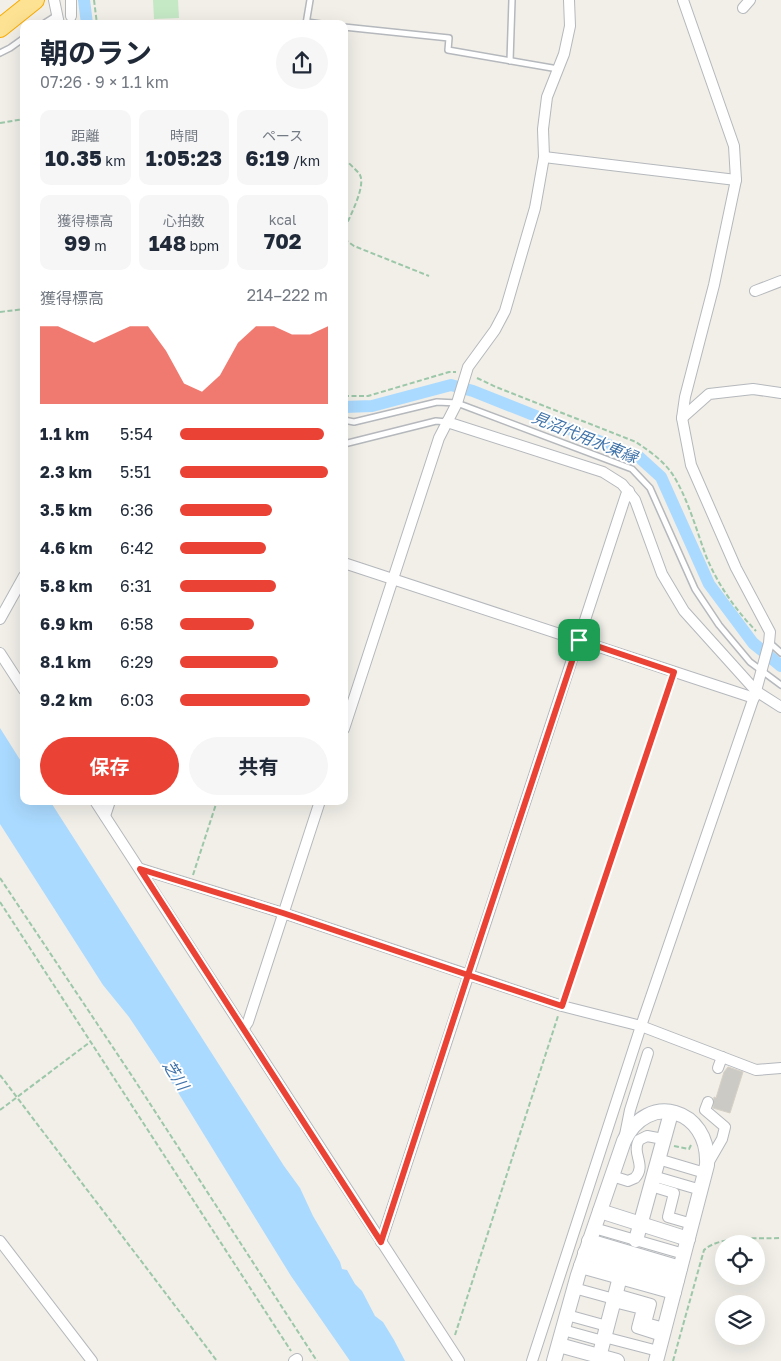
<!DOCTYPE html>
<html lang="ja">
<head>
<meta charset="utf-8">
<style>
	:root { --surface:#fff; --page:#f6f6f7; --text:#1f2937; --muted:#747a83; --accent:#ea4335 }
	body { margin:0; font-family:"Golos Text","Noto Sans JP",sans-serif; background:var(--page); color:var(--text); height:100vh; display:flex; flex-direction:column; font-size:19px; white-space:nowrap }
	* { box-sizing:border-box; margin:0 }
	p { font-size:16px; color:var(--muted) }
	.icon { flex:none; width:28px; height:28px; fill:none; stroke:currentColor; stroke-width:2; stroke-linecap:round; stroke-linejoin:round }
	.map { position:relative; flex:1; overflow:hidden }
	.drawer { position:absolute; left:20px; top:20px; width:328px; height:785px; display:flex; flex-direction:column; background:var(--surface); border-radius:10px; box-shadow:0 5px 20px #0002 }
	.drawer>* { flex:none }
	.buttons { position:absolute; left:715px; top:1235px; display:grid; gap:10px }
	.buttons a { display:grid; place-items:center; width:50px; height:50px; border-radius:50%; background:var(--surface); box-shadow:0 5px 20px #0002; font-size:25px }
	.pin { position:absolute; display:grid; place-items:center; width:42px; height:42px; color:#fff; margin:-21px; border-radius:10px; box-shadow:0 2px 8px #0006 }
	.round { display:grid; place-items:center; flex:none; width:52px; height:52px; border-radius:26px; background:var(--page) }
	.summary { display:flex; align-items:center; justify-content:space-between; height:85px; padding:0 20px }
	h1 { font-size:28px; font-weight:700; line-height:38px }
	.figures { display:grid; grid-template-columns:repeat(3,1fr); gap:8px; height:85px; padding:5px 20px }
	.figures div { display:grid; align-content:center; border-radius:10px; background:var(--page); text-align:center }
	.figures b { font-size:21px; font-weight:700 }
	.figures small { font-size:14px; font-weight:400 }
	.figures p { font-size:14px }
	.chart { height:140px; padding:10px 20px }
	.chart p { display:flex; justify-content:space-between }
	.chart svg { width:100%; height:90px; margin-top:5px; fill:var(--accent); opacity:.7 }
	.primary-button { display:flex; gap:10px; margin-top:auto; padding:10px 20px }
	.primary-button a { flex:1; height:58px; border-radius:30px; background:var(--accent); color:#fff; font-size:20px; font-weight:700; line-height:58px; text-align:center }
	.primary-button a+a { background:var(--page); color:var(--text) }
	ul { padding:0 20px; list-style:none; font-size:16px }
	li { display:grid; grid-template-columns:80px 60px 1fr; align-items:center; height:38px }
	li i { height:12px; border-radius:6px; background:var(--accent) }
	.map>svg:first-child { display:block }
	.green { fill:#c5e8c5 }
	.water { fill:#aadaff }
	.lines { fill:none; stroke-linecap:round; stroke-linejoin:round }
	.canal { stroke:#aadaff; stroke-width:12 }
	.building { fill:#cccac5; stroke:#d6d1c6 }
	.lane-casing { stroke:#b5b8bc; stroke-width:8 }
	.street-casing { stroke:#b5b8bc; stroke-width:12 }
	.secondary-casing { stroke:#b6babf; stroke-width:16 }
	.highway-casing { stroke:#f9ab00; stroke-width:20 }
	.path { stroke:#9cc7a9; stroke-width:2; stroke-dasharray:5 2.5; stroke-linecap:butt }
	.lane { stroke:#fff; stroke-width:5 }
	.street { stroke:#fff; stroke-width:10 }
	.secondary { stroke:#fff; stroke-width:14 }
	.highway { stroke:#fde293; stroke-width:18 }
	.route-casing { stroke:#fff; stroke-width:10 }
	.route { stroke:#ea4335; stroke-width:6 }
	.labels { text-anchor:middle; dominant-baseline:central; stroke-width:4; stroke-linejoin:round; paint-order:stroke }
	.water-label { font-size:16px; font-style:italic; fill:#4174aa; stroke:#fff }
</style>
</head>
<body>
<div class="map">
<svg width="781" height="1361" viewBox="0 0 781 1361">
	<rect width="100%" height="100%" fill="#f1efe8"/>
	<path class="green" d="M153,0H178L179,18L154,19Z"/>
	<path class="water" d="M0,728L24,766V801H50L284,1166L300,1188L313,1216L340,1262L342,1269L347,1270L355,1284L362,1291L375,1316L383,1322L394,1340L405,1361H350L291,1276L163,1068L129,1017L103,985L0,824Z"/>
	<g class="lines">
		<g class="canal">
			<path d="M84,0L87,24"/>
			<path d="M344,407L372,406L451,385L473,391L639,457L661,477L709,584L753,643L781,666"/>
		</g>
	</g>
	<path class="building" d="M728,1067L743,1072L730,1113L713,1108L714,1097L716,1098L724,1072Z"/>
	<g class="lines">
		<g class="lane-casing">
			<g id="lane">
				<path d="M71,16L73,24"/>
				<path d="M307,22L321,24"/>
				<path d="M43,24L57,15"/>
				<path d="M306,24L310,0"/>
				<path d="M344,27L449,38L448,50L558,69"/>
				<path d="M0,53L10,48L24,38"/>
				<path d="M510,61L512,0"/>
				<path d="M344,420L354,422L437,402L457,403L632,469L650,488L695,589L719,625L750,662L781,685"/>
				<path d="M344,444L436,421L447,422"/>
				<path d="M770,643L781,653"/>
			</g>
		</g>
		<g class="street-casing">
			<g id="street">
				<path d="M54,0L59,24"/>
				<path d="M743,8L750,0"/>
				<path d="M71,16V0"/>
				<path d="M544,157L736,180"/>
				<path d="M755,291L781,281"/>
				<path d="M682,418L709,394L753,389L781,393"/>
				<path d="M447,422L603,472L622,484L635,500L662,574L684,611L756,691L781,707"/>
				<path d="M344,563L754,698"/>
				<path d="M0,619L24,576"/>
				<path d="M0,653L24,690"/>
				<path d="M344,729L439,438L457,403L468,367L495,330L505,311L535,208L544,157L543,129L547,97L564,54L570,26L569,0"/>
				<path d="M95,801L459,1361"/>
				<path d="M105,816L110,801"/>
				<path d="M141,869L283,913L562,1006L641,1026L756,1070L781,1068"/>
				<path d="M244,1028L248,1022L320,801"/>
				<path d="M718,1068L722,1057"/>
				<path d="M625,1135L630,1110L648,1053"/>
				<path d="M658,1159L705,1173"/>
				<path d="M707,1165L722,1139L725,1127L705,1110L708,1102"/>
				<path d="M612,1176L628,1181L635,1178C647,1165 631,1154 639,1140L647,1136L663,1139"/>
				<path d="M653,1176L701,1190"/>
				<path d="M651,1186L674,1193L668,1217L692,1224"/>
				<path d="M594,1228L684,1254"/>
				<path d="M0,1241L92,1361"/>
				<path d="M381,1242L626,495L629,491"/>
				<path d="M574,1288L614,1299"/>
				<path d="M616,1294L651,1304L646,1323L664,1328"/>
				<path d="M614,1302L642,1309L637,1328L662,1336"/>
				<path d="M567,1315L607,1326"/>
				<path d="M563,1330L603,1341"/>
				<path d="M604,1337L658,1351"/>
				<path d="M294,1361L297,1359"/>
				<path d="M532,1361L641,1026L756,691L769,643L770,632L736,568L691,465L682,418L685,397L714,285L736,180L734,146L683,0"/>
			</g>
		</g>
		<g class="secondary-casing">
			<g id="secondary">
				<path d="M600,1211L688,1239"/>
				<path d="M636,1240L671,1113"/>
				<path d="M589,1241L680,1268"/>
				<path d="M585,1253L677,1280"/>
				<path d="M581,1266L674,1292"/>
				<path d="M559,1345L617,1361"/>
				<path d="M554,1361L578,1275L624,1141C647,1091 710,1108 707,1165L656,1361"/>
				<path d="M598,1361L620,1277"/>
			</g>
		</g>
		<g class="highway-casing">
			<path id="highway" d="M0,28L35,0"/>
		</g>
		<g class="path">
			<path d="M94,0L97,24"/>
			<path d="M0,123L24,119"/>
			<path d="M344,158C348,163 357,170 360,175C366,187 349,218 344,230"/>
			<path d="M344,239L354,246L429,276"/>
			<path d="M0,312L24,309"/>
			<path d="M477,378L496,387L636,442C649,451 664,461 673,475C688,499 696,529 706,556C718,585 735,609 756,631"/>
			<path d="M344,396H368L449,372H456"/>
			<path d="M193,875L217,801"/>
			<path d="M0,878L132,1076L317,1361"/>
			<path d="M0,902L291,1351"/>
			<path d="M565,997L671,682"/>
			<path d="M0,1075L217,1361"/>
			<path d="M0,1110L90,1042"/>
			<path d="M674,1146L689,1149L691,1145"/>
			<path d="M455,1335L558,1016"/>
			<path d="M673,1361L704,1250C721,1235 758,1239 781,1238"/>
		</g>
		<use href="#lane" class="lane"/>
		<use href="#street" class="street"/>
		<use href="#secondary" class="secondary"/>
		<use href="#highway" class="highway"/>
	</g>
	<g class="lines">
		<g class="route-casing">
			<path id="route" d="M579,640L468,975L283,913L140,869L381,1242L468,975L562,1006L674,672L579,640"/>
		</g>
		<use href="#route" class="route"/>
	</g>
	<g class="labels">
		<g class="water-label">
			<text transform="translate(585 437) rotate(22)">見沼代用水東縁</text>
			<text transform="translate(176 1075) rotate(57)">芝川</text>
		</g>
	</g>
</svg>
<div class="buttons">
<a><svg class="icon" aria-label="locate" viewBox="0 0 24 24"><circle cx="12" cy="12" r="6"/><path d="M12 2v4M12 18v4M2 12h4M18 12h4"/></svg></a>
<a><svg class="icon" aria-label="layers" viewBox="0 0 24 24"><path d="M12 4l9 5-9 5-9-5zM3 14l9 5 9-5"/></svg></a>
</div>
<div class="pin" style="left:579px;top:640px;background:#1e9e55"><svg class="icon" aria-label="arrive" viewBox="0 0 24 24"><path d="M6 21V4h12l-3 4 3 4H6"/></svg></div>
<section class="drawer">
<div class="summary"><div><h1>朝のラン</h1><p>07:26 · 9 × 1.1 km</p></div><a class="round"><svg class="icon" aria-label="share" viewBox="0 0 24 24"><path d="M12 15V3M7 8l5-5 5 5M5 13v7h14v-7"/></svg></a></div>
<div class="figures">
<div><p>距離</p><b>10.35<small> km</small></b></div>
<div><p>時間</p><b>1:05:23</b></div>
<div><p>ペース</p><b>6:19<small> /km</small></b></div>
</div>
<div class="figures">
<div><p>獲得標高</p><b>99<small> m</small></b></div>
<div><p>心拍数</p><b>148<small> bpm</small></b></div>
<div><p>kcal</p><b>702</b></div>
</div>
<div class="chart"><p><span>獲得標高</span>214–222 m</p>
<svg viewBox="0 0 160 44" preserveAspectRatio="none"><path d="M0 44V6L10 6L20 10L30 14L40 10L50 6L60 6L70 18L80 34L90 38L100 30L110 14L120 6L130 6L140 10L150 10L160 6V44z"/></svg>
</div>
<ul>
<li><b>1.1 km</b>5:54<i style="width:97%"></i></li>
<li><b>2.3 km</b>5:51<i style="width:100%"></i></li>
<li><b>3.5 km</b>6:36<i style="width:62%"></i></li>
<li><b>4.6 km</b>6:42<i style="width:58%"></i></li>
<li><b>5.8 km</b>6:31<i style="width:65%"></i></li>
<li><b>6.9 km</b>6:58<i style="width:50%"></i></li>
<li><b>8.1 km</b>6:29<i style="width:66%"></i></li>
<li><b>9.2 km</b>6:03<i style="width:88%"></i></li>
</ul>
<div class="primary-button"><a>保存</a><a>共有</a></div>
</section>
</div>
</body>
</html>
